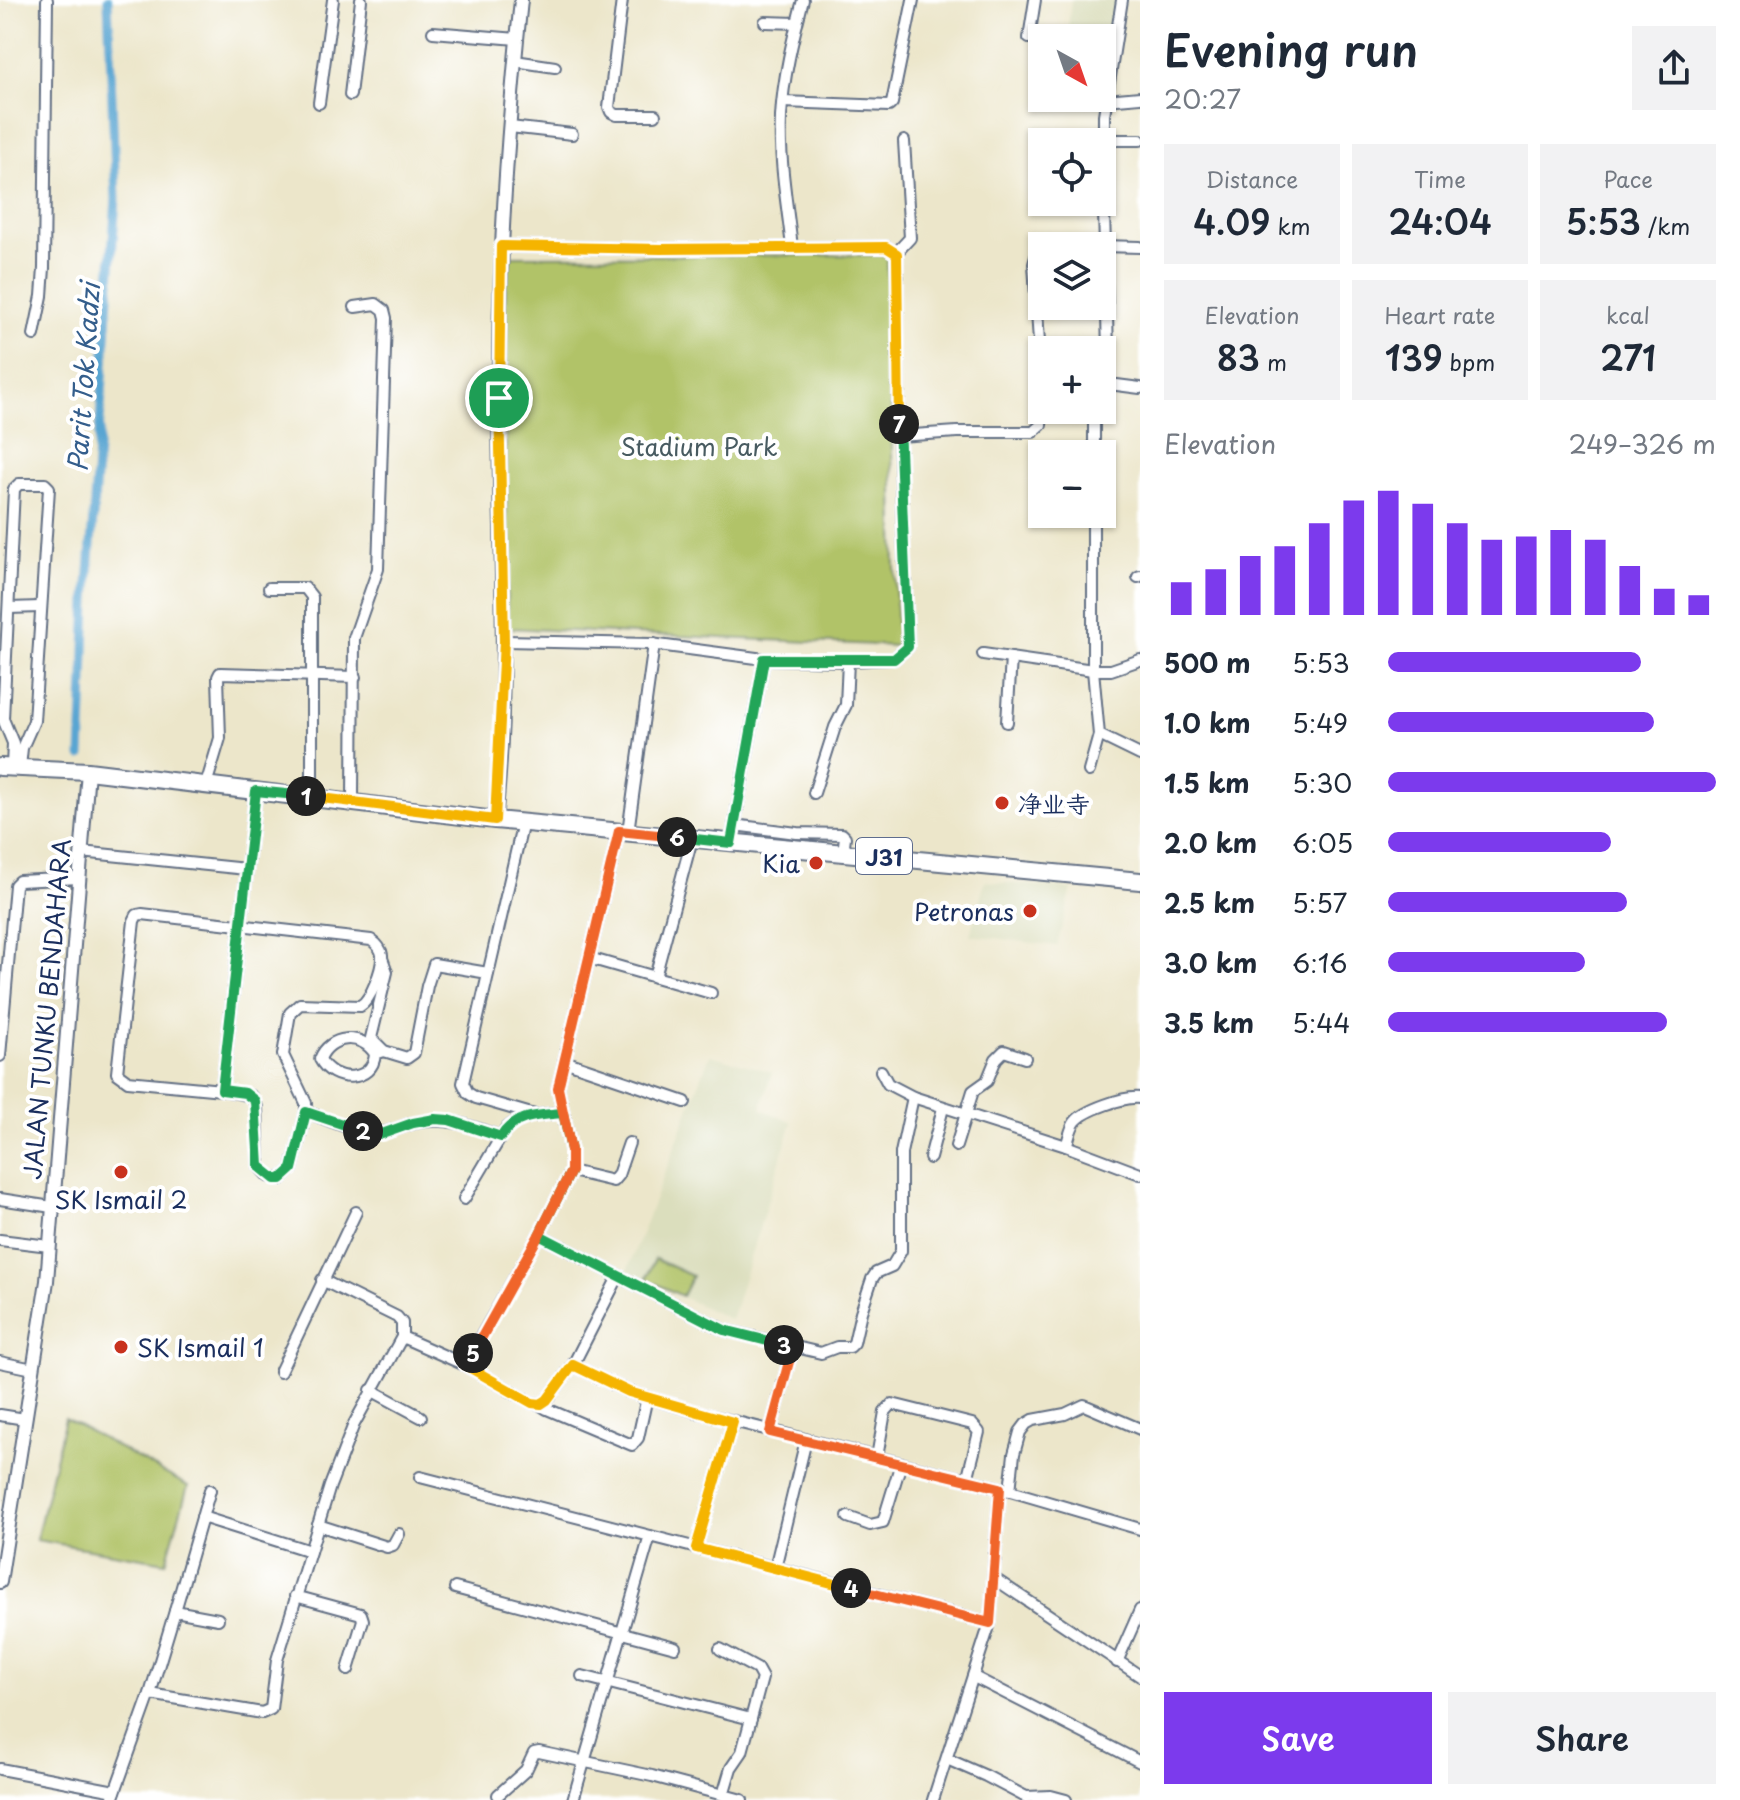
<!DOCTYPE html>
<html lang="en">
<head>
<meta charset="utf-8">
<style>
	:root { --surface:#fff; --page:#f2f2f3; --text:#1f2937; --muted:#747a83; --accent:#7c3aed }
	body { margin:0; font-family:"Playpen Sans","LXGW WenKai TC",sans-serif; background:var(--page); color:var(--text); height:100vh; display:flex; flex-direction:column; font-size:30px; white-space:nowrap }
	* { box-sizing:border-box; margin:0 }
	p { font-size:26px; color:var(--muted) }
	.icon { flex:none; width:44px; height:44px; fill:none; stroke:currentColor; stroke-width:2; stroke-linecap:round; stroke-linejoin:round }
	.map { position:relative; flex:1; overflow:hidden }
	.panel { display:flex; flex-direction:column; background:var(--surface); width:600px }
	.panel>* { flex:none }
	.needle { width:52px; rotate:140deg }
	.controls { position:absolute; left:1028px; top:24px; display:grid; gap:16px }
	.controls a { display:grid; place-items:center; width:88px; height:88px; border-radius:0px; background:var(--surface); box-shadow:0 2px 6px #0004; font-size:40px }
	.pin { position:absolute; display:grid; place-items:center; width:68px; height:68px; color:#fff; margin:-34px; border:4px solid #fff; border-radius:50%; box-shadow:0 2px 8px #0007 }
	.km { position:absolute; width:40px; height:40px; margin:-20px; border-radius:50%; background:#222; color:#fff; font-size:22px; line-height:40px; text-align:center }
	.round { display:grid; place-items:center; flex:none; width:84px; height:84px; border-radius:0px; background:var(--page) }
	.head { display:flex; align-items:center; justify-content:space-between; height:136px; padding:0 24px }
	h1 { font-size:44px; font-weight:600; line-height:60px }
	.stats { display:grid; grid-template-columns:repeat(3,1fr); gap:12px; height:136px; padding:8px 24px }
	.stats div { display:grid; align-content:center; border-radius:0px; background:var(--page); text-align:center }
	.stats b { font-size:34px; font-weight:600 }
	.stats small { font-size:22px; font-weight:400 }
	.stats p { font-size:22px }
	.chart { height:224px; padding:16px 24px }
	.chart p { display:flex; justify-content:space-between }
	.chart svg { width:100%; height:144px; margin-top:8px; stroke:var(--accent); stroke-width:6 }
	.button { display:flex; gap:16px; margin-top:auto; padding:16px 24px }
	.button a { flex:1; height:92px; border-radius:0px; background:var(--accent); color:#fff; font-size:32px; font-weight:600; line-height:92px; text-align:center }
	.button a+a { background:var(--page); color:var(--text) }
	ul { padding:0 24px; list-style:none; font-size:26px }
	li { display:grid; grid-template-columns:128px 96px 1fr; align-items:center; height:60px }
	li i { height:20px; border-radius:10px; background:var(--accent) }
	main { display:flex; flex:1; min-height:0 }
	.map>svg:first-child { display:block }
	.built { fill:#dbdebd }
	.green { fill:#b1c367; stroke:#667962; stroke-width:2 }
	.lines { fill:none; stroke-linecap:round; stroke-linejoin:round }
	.canal { stroke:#59a5d2; stroke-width:9 }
	.minor-casing { stroke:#646f84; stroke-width:14 }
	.tertiary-casing { stroke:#646f84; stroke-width:16 }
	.primary-casing { stroke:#646f84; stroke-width:20 }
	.minor { stroke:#fff; stroke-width:10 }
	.tertiary { stroke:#fff; stroke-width:12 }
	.primary { stroke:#fff; stroke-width:16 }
	.split-1-casing { stroke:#fff; stroke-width:16 }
	.split-2-casing { stroke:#fff; stroke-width:16 }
	.split-3-casing { stroke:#fff; stroke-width:16 }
	.split-4-casing { stroke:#fff; stroke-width:16 }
	.split-5-casing { stroke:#fff; stroke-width:16 }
	.split-6-casing { stroke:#fff; stroke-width:16 }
	.split-7-casing { stroke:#fff; stroke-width:16 }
	.split-8-casing { stroke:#fff; stroke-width:16 }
	.split-1 { stroke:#f5b400; stroke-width:10 }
	.split-2 { stroke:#22a559; stroke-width:10 }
	.split-3 { stroke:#22a559; stroke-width:10 }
	.split-4 { stroke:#f0652b; stroke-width:10 }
	.split-5 { stroke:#f5b400; stroke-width:10 }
	.split-6 { stroke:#f0652b; stroke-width:10 }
	.split-7 { stroke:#22a559; stroke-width:10 }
	.split-8 { stroke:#f5b400; stroke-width:10 }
	.poi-dot { fill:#c8321e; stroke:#fff; stroke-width:3 }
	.labels { text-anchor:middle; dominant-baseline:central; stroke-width:8; stroke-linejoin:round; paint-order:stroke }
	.shield { fill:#fff; stroke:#5f6d8e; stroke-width:2 }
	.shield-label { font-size:22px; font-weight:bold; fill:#1b2f5e }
	.park-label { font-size:24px; fill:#485b61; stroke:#fff }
	.poi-label { font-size:24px; fill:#1b2f5e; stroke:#fff; text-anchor:start }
	.street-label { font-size:24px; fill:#1b2f5e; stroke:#fff }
	.water-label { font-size:26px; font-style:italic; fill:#345e8c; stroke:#fff }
</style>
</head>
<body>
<main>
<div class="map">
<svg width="1140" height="1800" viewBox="0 0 1140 1800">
	<rect width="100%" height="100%" fill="#fff"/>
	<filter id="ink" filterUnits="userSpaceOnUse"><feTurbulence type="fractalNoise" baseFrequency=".0125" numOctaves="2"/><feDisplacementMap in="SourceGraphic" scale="16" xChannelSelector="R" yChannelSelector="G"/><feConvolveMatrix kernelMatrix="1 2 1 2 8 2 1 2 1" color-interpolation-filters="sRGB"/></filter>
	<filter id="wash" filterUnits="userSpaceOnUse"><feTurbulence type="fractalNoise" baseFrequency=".006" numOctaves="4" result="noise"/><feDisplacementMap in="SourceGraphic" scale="32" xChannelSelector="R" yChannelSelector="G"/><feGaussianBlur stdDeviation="1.8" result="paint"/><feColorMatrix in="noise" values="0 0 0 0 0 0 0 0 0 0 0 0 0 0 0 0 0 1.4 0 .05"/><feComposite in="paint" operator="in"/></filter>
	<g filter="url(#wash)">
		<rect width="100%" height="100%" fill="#ece6ca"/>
		<g class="built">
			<path d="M1071,0H1119L1102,97V38H1067Z"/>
			<path d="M985,881L1072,889L1057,946L970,935Z"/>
			<path d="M710,1055L772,1072L761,1109L792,1122L731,1320L627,1271Z"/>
		</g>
		<g class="green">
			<path d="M887,255L897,646L507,628L505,256Z"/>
			<path d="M655,1259L692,1276L682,1296L646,1279Z"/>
			<path d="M65,1418L188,1486L166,1562L36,1540Z"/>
		</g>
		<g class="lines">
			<path class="canal" d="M81,756L87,600L116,199L108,0"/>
		</g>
	</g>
	<g filter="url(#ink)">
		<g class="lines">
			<g class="minor-casing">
				<g id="minor">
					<path d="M622,0L609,107L611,112L617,115H655"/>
					<path d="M1122,0L1104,115V212L1109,384L1140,388"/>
					<path d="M765,22L797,23"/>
					<path d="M433,32L517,39"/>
					<path d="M1029,38L1035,0"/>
					<path d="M515,61L555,67"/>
					<path d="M350,95L361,0"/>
					<path d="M1106,100L1140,97"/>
					<path d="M783,102L889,106L892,103L913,0"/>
					<path d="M319,103L333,0"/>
					<path d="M510,127L572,134"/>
					<path d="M1104,140H1140"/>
					<path d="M501,246L661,249L886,247L897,254L899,436L908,647L894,659L848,661L764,659L651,644L504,641"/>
					<path d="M1102,246L1140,247"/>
					<path d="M792,247C787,204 779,160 781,117C783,78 793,38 803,0"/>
					<path d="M896,253L910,238L904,141"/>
					<path d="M1042,253L1036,257L1034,264L1042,389"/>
					<path d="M34,335L42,296L44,268L47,0"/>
					<path d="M899,436L957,432H1033L1041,425L1042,410"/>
					<path d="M1094,454V410"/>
					<path d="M1138,577L1140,576"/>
					<path d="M269,588H305L312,597V797"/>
					<path d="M9,608L40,607"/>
					<path d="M983,654L1093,670H1111L1140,660"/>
					<path d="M1007,722L1011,658"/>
					<path d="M1099,735L1140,755"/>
					<path d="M12,767L13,743L3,719L14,489L19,484H45L49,488L34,721L22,748L20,767"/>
					<path d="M1089,771L1099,735L1093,670V514"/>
					<path d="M206,785L220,738L218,677L220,673L355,677"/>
					<path d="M814,793L835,727L846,705L848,661"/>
					<path d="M353,803L354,638L378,569L386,318L384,310L376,304L355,307"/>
					<path d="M523,822L463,1083L468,1093L476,1098L535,1115"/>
					<path d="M734,825L797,833L842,834L845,837L843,853"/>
					<path d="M628,832L654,644"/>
					<path d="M731,843L764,659"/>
					<path d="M81,852L246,869"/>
					<path d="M142,914L371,940C377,944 381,948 382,955C383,968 371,1000 360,1006L300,1004L290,1013L283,1055L306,1103V1112L292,1169L281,1179L268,1176L259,1166L257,1107L251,1096L222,1090L128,1081L117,1073L134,921L137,915Z"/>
					<path d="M382,958L387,972L371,1038L384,1051L407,1058L414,1053L427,986L434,964L488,973"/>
					<path d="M589,958L711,993"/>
					<path d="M655,977L692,839"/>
					<path d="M375,1054C362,1032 329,1035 320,1059C332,1083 373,1084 375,1054L384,1051"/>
					<path d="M0,1056L15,885L19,881L79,878"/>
					<path d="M564,1061L685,1102"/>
					<path d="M881,1071L888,1084L913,1097L1066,1146L1140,1174"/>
					<path d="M222,1090L256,791"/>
					<path d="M306,1112C329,1120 355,1133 379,1133C391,1133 403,1125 415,1123C446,1116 472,1126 501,1137"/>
					<path d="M956,1146L973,1091L987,1081L996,1059L1004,1051L1025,1058"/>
					<path d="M1066,1146C1069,1139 1070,1129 1075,1122C1084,1110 1125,1096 1140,1098"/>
					<path d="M930,1158L943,1108"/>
					<path d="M571,1171L613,1181L618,1175L629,1143"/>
					<path d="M0,1199L52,1207"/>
					<path d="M464,1199L505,1130C520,1115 542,1114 563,1113"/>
					<path d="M539,1235L724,1330L821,1353L837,1347H850L854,1343L861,1312L872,1279L876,1273L892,1266L901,1251V1153L913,1097"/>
					<path d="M0,1240L49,1246"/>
					<path d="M618,1277L573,1365L547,1400L541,1404L532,1403L465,1365L539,1235L571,1171V1150L558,1088L619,831"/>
					<path d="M402,1337L465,1365"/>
					<path d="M0,1362L33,1369"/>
					<path d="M573,1365L629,1392L697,1412L1000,1488L1140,1529"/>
					<path d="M280,1372L356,1212"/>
					<path d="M371,1390L421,1417"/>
					<path d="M539,1404L547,1409L632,1445L638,1438L647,1397"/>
					<path d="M0,1415L25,1419"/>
					<path d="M770,1432L793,1347"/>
					<path d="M877,1457L885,1412L892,1404L972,1424L979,1432L967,1480"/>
					<path d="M420,1477L990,1623"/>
					<path d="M1010,1491L1014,1454L1020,1432L1026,1424L1033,1420L1065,1414L1084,1405L1140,1429"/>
					<path d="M202,1517L310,1551"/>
					<path d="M848,1517L870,1525L883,1522L901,1463"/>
					<path d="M318,1525L387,1547L393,1545L399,1534"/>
					<path d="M696,1548L733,1422"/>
					<path d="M775,1568L806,1440"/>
					<path d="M995,1579L1140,1676"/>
					<path d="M455,1588L675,1647"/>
					<path d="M295,1596L361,1614L363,1620L348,1670"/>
					<path d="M175,1611L210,1490"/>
					<path d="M720,1649L757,1669L762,1678L742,1752L731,1768L723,1795"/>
					<path d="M1117,1662L1140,1610"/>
					<path d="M582,1676L751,1719"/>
					<path d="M974,1677L1140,1762"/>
					<path d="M150,1694L262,1713L271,1709L277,1660L330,1486L354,1424L402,1337V1323L397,1317L322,1280"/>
					<path d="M947,1759L986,1776L1026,1797L1051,1796L1066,1800"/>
					<path d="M0,1769L115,1791"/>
					<path d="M498,1795L526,1770L534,1753L539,1752L652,1776L742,1800"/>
					<path d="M112,1800L150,1694L175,1611L218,1619"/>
					<path d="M573,1800L650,1536"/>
					<path d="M933,1800L990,1623L1000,1488"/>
				</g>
			</g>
			<g class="tertiary-casing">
				<g id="tertiary">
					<path d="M495,820C510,680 499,540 499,400C498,267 507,133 521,0"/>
					<path d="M0,1582L47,1281L88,771"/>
				</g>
			</g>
			<g class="primary-casing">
				<path id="primary" d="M0,767L88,771L495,820L1140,881"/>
			</g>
			<use href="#minor" class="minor"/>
			<use href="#tertiary" class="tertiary"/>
			<use href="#primary" class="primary"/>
		</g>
	</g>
	<g class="lines" filter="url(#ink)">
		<g class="split-1-casing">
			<path id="split-1" d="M306,796L495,820L504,641L499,398"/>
		</g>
		<g class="split-2-casing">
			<path id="split-2" d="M306,796L256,791L222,1090L245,1093L255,1101L259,1166L275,1179H281L292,1169L306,1112L363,1131"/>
		</g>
		<g class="split-3-casing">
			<path id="split-3" d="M363,1131L382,1134L413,1123L435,1119L449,1120L501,1137C514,1115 539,1115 563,1113L571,1150V1171L539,1235L724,1330L784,1345"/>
		</g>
		<g class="split-4-casing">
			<path id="split-4" d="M784,1345L793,1347L770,1432L1000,1488L990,1623L851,1588"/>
		</g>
		<g class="split-5-casing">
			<path id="split-5" d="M473,1353L465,1365L532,1403L541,1404L547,1400L573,1365L629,1392L733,1422L696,1548L851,1588"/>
		</g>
		<g class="split-6-casing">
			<path id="split-6" d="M473,1353L539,1235L571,1171V1150L558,1088L619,831L677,837"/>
		</g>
		<g class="split-7-casing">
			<path id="split-7" d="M677,837L731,843L764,659H894L908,647L899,424"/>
		</g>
		<g class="split-8-casing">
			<path id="split-8" d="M499,398L501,246L661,249L886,247L897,254L899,424"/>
		</g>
		<use href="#split-1" class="split-1"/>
		<use href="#split-2" class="split-2"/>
		<use href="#split-3" class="split-3"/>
		<use href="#split-4" class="split-4"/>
		<use href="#split-5" class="split-5"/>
		<use href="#split-6" class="split-6"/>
		<use href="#split-7" class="split-7"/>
		<use href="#split-8" class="split-8"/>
	</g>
	<g class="poi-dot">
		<circle cx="1002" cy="803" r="8"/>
		<circle cx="816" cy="863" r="8"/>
		<circle cx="1030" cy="911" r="8"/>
		<circle cx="121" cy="1172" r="8"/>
		<circle cx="121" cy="1347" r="8"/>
	</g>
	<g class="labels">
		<rect class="shield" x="856" y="838" width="56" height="36" rx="6"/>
		<g class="shield-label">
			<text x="884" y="856">J31</text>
		</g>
		<g class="park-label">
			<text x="699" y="446">Stadium Park</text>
		</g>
		<g class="poi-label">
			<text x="1018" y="803">净业寺</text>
			<text x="800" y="863" text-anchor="end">Kia</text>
			<text x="1014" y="911" text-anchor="end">Petronas</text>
			<text x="121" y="1199" text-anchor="middle">SK Ismail 2</text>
			<text x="137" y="1347">SK Ismail 1</text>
		</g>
		<g class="street-label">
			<text transform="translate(46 1009) rotate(-85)">JALAN TUNKU BENDAHARA</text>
		</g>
		<g class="water-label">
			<text transform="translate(83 377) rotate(-86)">Parit Tok Kadzi</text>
		</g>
	</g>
</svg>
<div class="controls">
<a><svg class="needle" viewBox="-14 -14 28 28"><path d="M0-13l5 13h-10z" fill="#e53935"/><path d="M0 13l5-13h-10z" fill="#747a83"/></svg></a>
<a><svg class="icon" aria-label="locate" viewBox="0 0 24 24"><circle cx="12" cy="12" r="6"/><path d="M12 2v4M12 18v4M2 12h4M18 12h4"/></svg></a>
<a><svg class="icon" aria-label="layers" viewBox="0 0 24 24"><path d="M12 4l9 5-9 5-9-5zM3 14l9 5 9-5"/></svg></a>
<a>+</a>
<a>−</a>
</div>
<div class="pin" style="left:499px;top:398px;background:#1e9e55"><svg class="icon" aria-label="arrive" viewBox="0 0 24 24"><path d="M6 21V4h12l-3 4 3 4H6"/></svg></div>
<b class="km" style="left:306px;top:796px">1</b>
<b class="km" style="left:363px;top:1131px">2</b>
<b class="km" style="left:784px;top:1345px">3</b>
<b class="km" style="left:851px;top:1588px">4</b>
<b class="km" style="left:473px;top:1353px">5</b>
<b class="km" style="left:677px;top:837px">6</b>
<b class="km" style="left:899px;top:424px">7</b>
</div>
<section class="panel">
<div class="head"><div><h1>Evening run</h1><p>20:27</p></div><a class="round"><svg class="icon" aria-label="share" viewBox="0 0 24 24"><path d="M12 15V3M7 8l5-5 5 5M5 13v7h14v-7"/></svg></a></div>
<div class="stats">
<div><p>Distance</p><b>4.09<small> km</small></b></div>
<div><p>Time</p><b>24:04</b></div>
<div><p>Pace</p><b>5:53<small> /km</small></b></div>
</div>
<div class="stats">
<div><p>Elevation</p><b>83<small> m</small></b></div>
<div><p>Heart rate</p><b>139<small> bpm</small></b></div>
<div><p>kcal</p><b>271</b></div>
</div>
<div class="chart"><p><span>Elevation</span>249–326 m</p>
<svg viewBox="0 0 160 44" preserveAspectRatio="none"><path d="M5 44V34M15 44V30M25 44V26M35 44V23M45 44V16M55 44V9M65 44V6M75 44V10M85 44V16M95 44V21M105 44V20M115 44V18M125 44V21M135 44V29M145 44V36M155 44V38"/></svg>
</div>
<ul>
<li><b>500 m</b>5:53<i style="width:77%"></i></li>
<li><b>1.0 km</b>5:49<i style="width:81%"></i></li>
<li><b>1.5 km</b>5:30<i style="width:100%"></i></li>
<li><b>2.0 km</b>6:05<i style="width:68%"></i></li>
<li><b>2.5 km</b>5:57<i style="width:73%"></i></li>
<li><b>3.0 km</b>6:16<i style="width:60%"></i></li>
<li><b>3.5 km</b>5:44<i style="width:85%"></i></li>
</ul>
<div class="button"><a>Save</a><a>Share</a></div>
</section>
</main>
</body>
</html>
